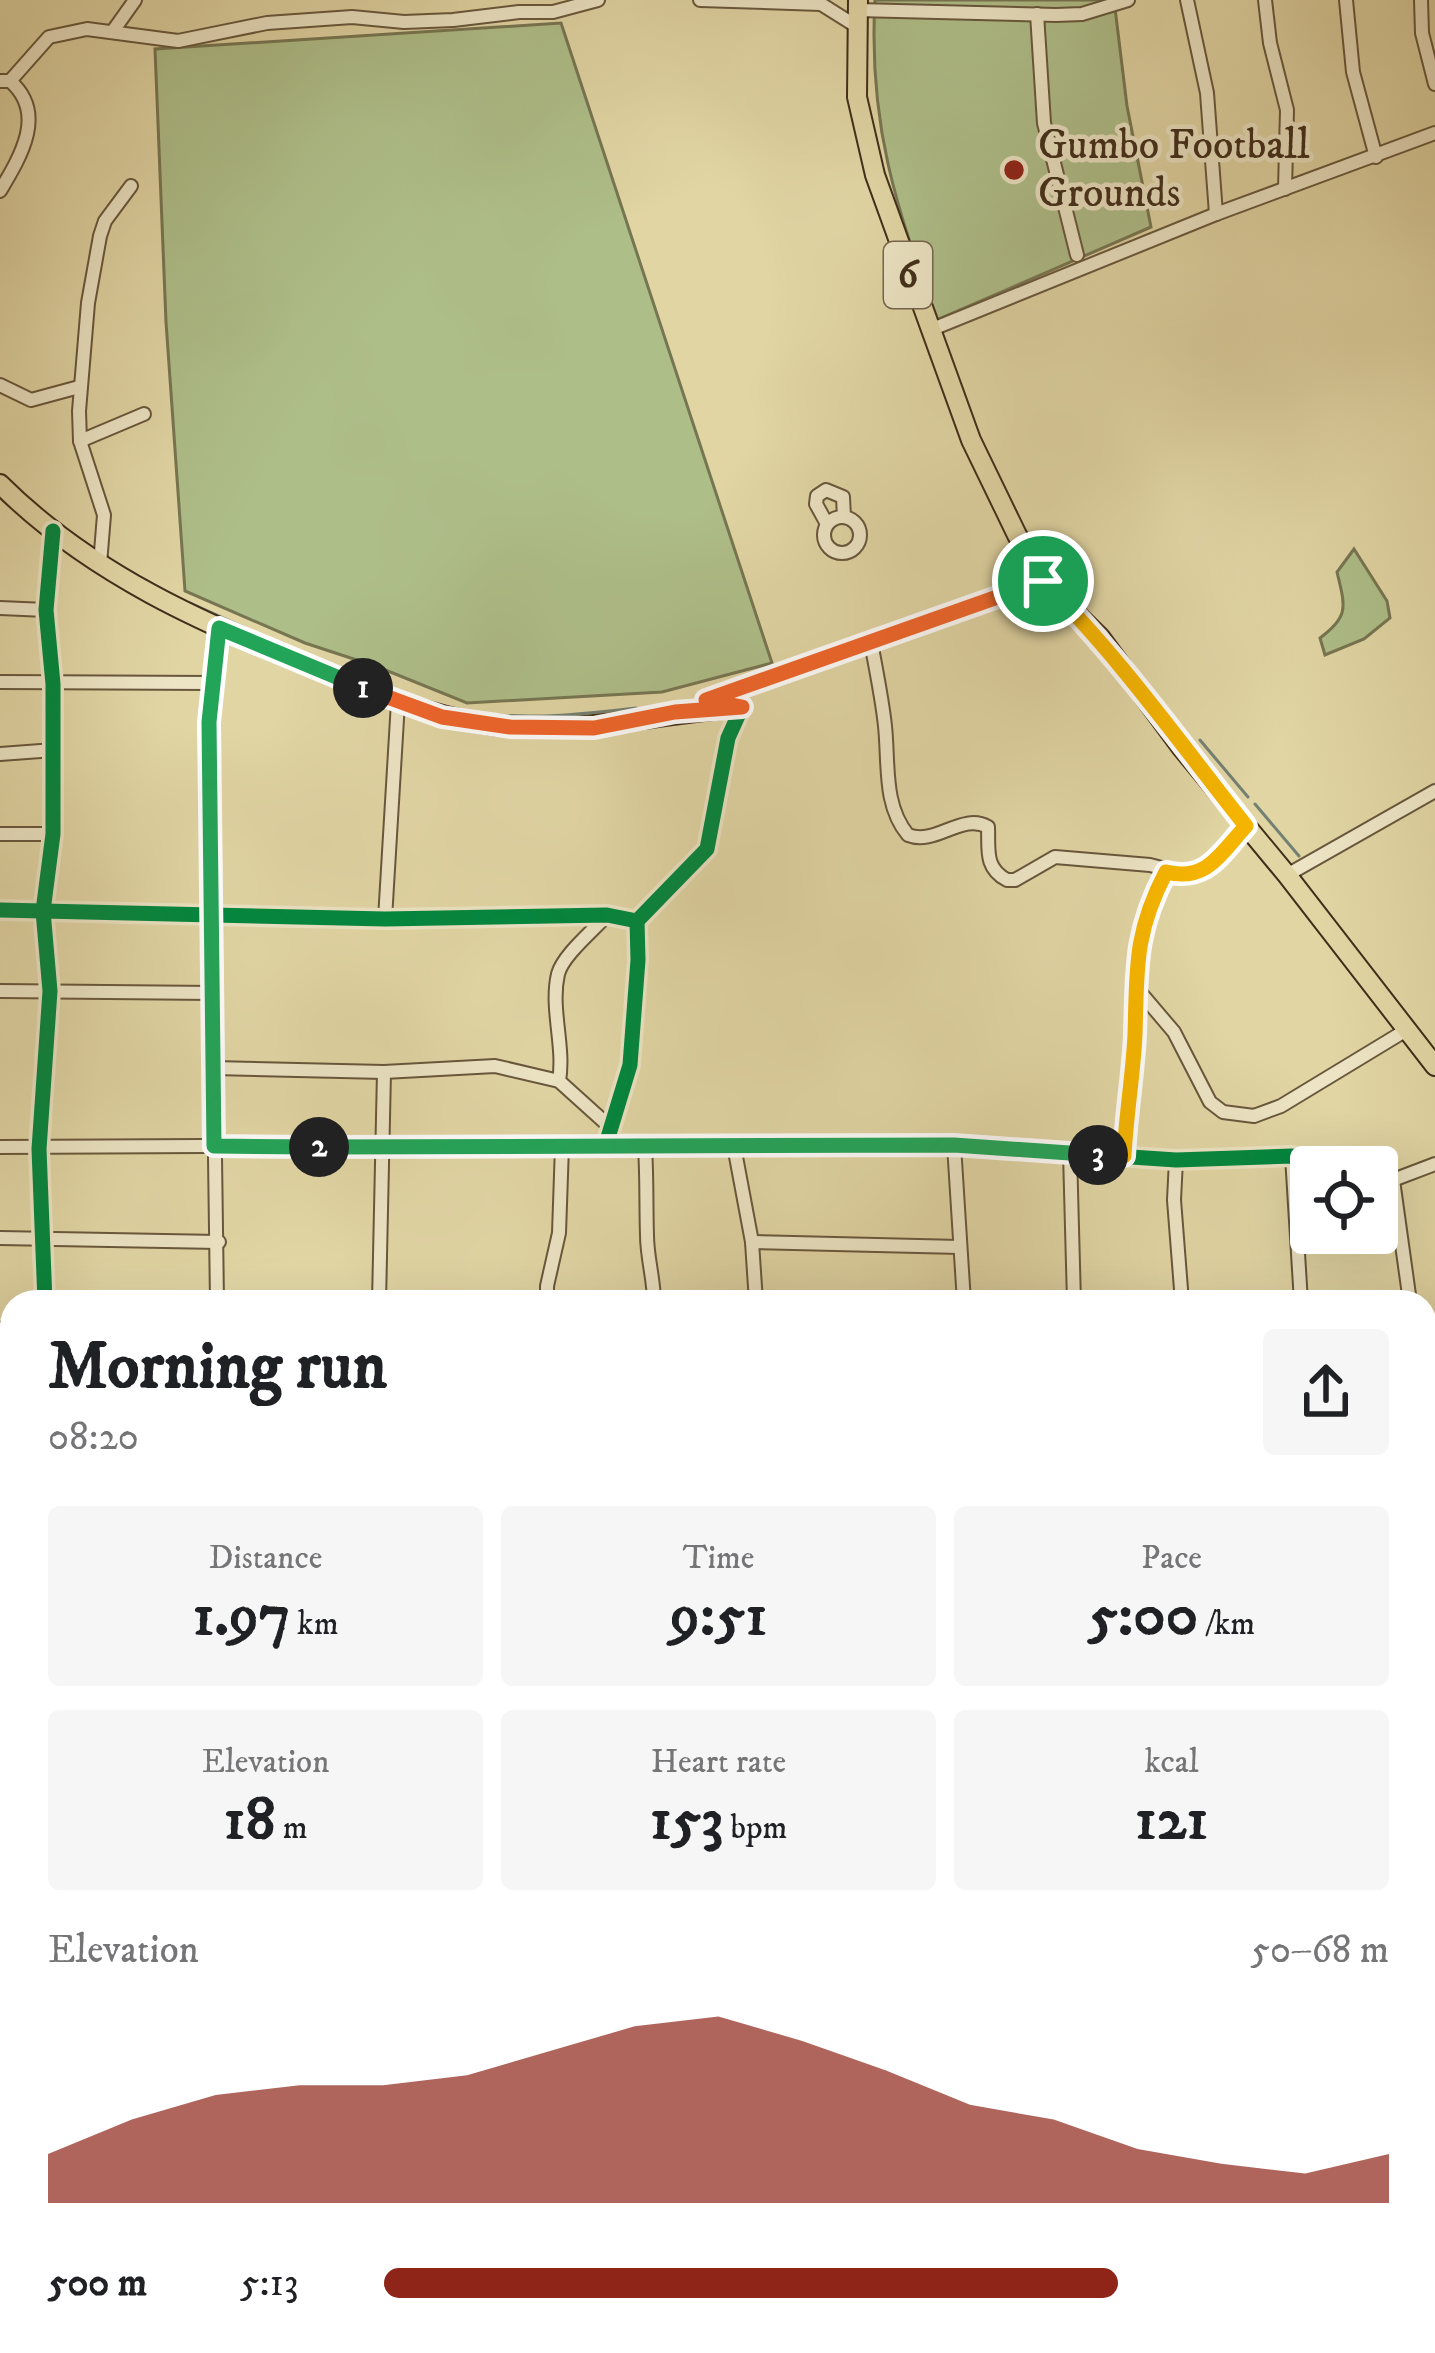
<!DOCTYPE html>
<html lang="en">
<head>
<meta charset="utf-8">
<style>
	:root { --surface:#fff; --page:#f6f6f6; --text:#202124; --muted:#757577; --accent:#8f2418 }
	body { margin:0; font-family:"IM FELL DW Pica",serif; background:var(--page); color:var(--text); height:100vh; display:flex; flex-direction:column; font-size:45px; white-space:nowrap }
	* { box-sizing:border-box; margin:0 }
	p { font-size:39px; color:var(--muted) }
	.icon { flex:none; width:66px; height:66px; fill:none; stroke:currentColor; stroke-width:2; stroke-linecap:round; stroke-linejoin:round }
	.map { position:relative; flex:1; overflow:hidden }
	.side { position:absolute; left:0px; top:1290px; width:1437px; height:1065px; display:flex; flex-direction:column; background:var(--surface); border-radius:36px 36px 0 0; box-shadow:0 12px 48px #0002 }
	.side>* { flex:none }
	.fabs { position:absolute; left:1290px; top:1146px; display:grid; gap:24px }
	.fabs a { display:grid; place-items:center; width:108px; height:108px; border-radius:12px; background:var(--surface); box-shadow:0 12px 48px #0002; font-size:60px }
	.pin { position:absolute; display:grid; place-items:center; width:102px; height:102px; color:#fff; margin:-51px; border:6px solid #fff; border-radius:50%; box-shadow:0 3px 12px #0007 }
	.km { position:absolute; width:60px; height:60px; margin:-30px; border-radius:50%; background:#222; color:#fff; font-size:33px; line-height:60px; text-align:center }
	.round { display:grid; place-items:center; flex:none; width:126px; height:126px; border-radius:12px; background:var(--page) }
	.summary { display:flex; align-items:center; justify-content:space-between; height:204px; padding:0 48px }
	h1 { font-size:66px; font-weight:800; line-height:90px }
	.metrics { display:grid; grid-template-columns:repeat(3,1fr); gap:18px; height:204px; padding:12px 48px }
	.metrics div { display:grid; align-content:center; border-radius:12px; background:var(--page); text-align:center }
	.metrics b { font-size:60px; font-weight:800 }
	.metrics small { font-size:33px; font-weight:400 }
	.metrics p { font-size:33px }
	.chart { height:336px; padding:24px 48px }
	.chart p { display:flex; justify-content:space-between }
	.chart svg { width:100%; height:216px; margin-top:12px; fill:var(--accent); opacity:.7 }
	ul { padding:0 48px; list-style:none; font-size:39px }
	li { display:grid; grid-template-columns:192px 144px 1fr; align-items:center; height:90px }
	li i { height:30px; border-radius:15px; background:var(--accent) }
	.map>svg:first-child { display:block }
	.green { fill:#aebe89; stroke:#777652; stroke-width:3 }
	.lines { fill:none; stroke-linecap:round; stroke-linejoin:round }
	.stream { stroke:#748073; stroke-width:3 }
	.minor-casing { stroke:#68573c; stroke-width:16 }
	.primary-casing { stroke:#402d1a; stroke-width:22 }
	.minor { stroke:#ece4c4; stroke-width:12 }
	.primary { stroke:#e1d5a4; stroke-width:18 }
	.cycleway-casing { stroke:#ece4c4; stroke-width:22 }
	.cycleway { stroke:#00873e; stroke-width:15 }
	.split-1-casing { stroke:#fff; stroke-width:24 }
	.split-2-casing { stroke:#fff; stroke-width:24 }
	.split-3-casing { stroke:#fff; stroke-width:24 }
	.split-4-casing { stroke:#fff; stroke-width:24 }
	.split-1 { stroke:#f0652b; stroke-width:15 }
	.split-2 { stroke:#22a559; stroke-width:15 }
	.split-3 { stroke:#22a559; stroke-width:15 }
	.split-4 { stroke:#f5b400; stroke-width:15 }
	.poi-dot { fill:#8f2418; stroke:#ece4c4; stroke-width:4.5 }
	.labels { text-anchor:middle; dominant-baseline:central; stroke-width:9; stroke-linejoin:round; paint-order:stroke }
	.shield { fill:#ece4c4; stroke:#74644d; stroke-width:3 }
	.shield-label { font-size:39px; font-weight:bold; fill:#402d1a }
	.poi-label { font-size:42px; fill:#402d1a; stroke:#ece4c4; text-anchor:start }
</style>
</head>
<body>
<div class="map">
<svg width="1435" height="2353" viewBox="0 0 1435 2353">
	<rect width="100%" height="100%" fill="#e1d5a4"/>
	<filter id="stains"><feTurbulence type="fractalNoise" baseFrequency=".00167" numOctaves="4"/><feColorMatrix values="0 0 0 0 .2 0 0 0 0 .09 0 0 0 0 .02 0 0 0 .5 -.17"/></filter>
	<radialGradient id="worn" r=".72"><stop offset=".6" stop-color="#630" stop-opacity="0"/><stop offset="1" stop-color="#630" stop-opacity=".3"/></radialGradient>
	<g class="green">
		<path d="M875,0H1114L1127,106L1151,227L937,320C896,207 868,123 875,0Z"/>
		<path d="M561,23L772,663L662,692L467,703L378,667L305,643L185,591L166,322L155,49Z"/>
		<path d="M1354,549L1387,601L1390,618L1364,639L1325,655L1320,638C1350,616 1345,606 1337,572Z"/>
	</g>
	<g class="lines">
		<g class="stream">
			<path d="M190,603L246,628"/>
			<path d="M272,640C340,666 413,706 486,714C536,719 586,714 636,708"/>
			<path d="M1200,740L1248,797"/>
			<path d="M1255,804L1299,856"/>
			<path d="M0,1677L12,1680"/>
			<path d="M544,2343L553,2353"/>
		</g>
		<g class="minor-casing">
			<g id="minor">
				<path d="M700,0L821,4L856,26"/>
				<path d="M1187,0L1207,93L1216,214"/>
				<path d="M1265,0L1270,43L1287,110L1285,189"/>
				<path d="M1346,0L1353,72L1376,157"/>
				<path d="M1421,0L1422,33L1435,84"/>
				<path d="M857,10L1056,15L1082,14L1128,0"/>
				<path d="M1037,14L1044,123L1077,255"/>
				<path d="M113,31L135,0"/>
				<path d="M0,81H10L49,37L87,29L178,41L267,23L352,17L404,22L453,20L519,12H553L598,0"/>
				<path d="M0,191C21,156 47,113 10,81"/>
				<path d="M930,330L1216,214L1435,133"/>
				<path d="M0,385L31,400L79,387"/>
				<path d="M80,441L144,414"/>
				<circle cx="842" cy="535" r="18"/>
				<path d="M827,524L816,504L817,496L826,490L843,497L844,517"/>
				<path d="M100,564L104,515L80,441L79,411L88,303L100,236L105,221L131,186"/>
				<path d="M0,608L46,610"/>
				<path d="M871,642C876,670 882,698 885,726C889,764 883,805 908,835C936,846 962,812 988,827C989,849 984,868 1007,880H1015L1055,857L1150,865L1193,876L1203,871L1246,827"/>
				<path d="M0,682L213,683"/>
				<path d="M0,754L54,750"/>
				<path d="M0,834H53"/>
				<path d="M1287,875L1435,791"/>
				<path d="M0,910L385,919L607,915L637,921L707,849L728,738L742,707"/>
				<path d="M385,919L398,702"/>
				<path d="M637,921L638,960L630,1065L606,1144L954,1145L1176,1160L1292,1156L1339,1167"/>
				<path d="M1134,985L1174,1032L1210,1102L1223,1112L1254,1116L1281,1106L1408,1029"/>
				<path d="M0,991L214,993"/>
				<path d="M213,1068L384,1072L495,1066L559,1081L610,1127"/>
				<path d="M559,1081C565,1046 550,1009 558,974C563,955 593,931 607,915"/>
				<path d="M954,1145L964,1302"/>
				<path d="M734,1146L752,1242L756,1302"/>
				<path d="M0,1147L606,1144"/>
				<path d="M645,1148C647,1178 646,1206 647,1235C647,1258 654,1279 654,1302"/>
				<path d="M1070,1153L1074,1302"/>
				<path d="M1124,1156C1126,1116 1133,1075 1135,1035C1137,972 1134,929 1166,872"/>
				<path d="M1292,1156L1301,1302"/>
				<path d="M1176,1160L1174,1200L1182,1302"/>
				<path d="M1377,1176L1393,1180L1435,1164"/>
				<path d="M1393,1180L1410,1302"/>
				<path d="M0,1238L219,1242"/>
				<path d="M752,1242L960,1247"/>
				<path d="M45,1302L39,1149L50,991L43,911L53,834V684L46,610L53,531"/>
				<path d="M217,1302L209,722L219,628"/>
				<path d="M379,1302L384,1072"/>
				<path d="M547,1302V1286L559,1233L562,1146"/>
				<path d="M0,1329L12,1326"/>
				<path d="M1425,1331H1435"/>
				<path d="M0,1395H12"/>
				<path d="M1425,1416L1435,1405"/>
				<path d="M0,1477L12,1478"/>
				<path d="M1425,1485H1435"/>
				<path d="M1425,1720L1434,1672V1612"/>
				<path d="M0,1726L12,1725"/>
				<path d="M1425,1744L1435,1745"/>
				<path d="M0,1802L12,1801"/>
				<path d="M0,1882L12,1881"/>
				<path d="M0,1956H12"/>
				<path d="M1425,1956L1431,1886"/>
				<path d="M1425,2010L1435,2009"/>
				<path d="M0,2034H12"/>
				<path d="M1425,2039L1435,2161"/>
				<path d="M0,2110H12"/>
				<path d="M0,2259L12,2255"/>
				<path d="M1425,2315H1435"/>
				<path d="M413,2343L425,2353"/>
				<path d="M806,2343L809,2353"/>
				<path d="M1293,2343L1295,2353"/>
				<path d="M15,2353L21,2343"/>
				<path d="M194,2353L239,2343"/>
				<path d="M1097,2353V2343"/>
				<path d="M1200,2353V2343"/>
			</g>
		</g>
		<g class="primary-casing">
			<g id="primary">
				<path d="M858,0L857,97L875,175L971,440L1017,535L1043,581L1100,637L1181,747L1287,875L1435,1066"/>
				<path d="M0,484C90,574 206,625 322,671C386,697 445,723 515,727C592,732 665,713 742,707L706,700L1043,581"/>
			</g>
		</g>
		<use href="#minor" class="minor"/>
		<use href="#primary" class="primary"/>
		<g class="cycleway-casing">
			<g id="cycleway">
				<path d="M0,910L385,919L607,915L637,921L707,849L728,738L742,707"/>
				<path d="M637,921L638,960L630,1065L606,1144L954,1145L1176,1160L1292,1156L1339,1167"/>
				<path d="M45,1302L39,1149L50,991L43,911L53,834V684L46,610L53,531"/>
			</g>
		</g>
		<use href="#cycleway" class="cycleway"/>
	</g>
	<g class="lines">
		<g class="split-1-casing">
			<path id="split-1" d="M363,688L442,717L510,727L594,728L675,712L742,707L706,700L1043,581"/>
		</g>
		<g class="split-2-casing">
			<path id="split-2" d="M319,1147L214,1146L209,722L219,628L363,688"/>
		</g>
		<g class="split-3-casing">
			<path id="split-3" d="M319,1147L954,1145L1098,1155"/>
		</g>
		<g class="split-4-casing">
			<path id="split-4" d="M1043,581C1118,655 1180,743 1246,826C1220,854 1207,882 1166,872C1134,933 1137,969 1135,1035C1133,1075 1126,1116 1124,1156L1098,1155"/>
		</g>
		<use href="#split-1" class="split-1"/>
		<use href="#split-2" class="split-2"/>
		<use href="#split-3" class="split-3"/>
		<use href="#split-4" class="split-4"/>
	</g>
	<circle class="poi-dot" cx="1014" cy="170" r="12"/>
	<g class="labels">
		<rect class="shield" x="884" y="242" width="48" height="66" rx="9"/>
		<g class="shield-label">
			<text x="908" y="275">6</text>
		</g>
		<g class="poi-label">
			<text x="1038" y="146">Gumbo Football<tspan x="1038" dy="48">Grounds</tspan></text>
		</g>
	</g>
	<rect width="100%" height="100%" filter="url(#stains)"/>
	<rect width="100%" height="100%" fill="url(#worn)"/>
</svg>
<div class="fabs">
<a><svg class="icon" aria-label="locate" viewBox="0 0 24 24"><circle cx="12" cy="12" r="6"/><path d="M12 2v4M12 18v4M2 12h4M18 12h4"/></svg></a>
</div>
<div class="pin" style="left:1043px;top:581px;background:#1e9e55"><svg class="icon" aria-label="arrive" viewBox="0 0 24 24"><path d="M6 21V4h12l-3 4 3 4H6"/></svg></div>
<b class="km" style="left:363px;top:688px">1</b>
<b class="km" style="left:319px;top:1147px">2</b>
<b class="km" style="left:1098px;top:1155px">3</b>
<section class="side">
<div class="summary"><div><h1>Morning run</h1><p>08:20</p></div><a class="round"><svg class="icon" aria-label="share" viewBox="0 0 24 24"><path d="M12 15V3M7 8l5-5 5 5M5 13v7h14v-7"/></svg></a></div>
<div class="metrics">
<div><p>Distance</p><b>1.97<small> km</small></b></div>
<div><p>Time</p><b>9:51</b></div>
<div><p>Pace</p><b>5:00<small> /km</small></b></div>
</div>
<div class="metrics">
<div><p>Elevation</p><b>18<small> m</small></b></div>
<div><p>Heart rate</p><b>153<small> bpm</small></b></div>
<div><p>kcal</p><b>121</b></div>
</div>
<div class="chart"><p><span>Elevation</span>50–68 m</p>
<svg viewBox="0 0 160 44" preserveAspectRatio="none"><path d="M0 44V34L10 27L20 22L30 20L40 20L50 18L60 13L70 8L80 6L90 11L100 17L110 24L120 27L130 33L140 36L150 38L160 34V44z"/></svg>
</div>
<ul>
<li><b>500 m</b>5:13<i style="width:73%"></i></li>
</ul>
</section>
</div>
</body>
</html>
